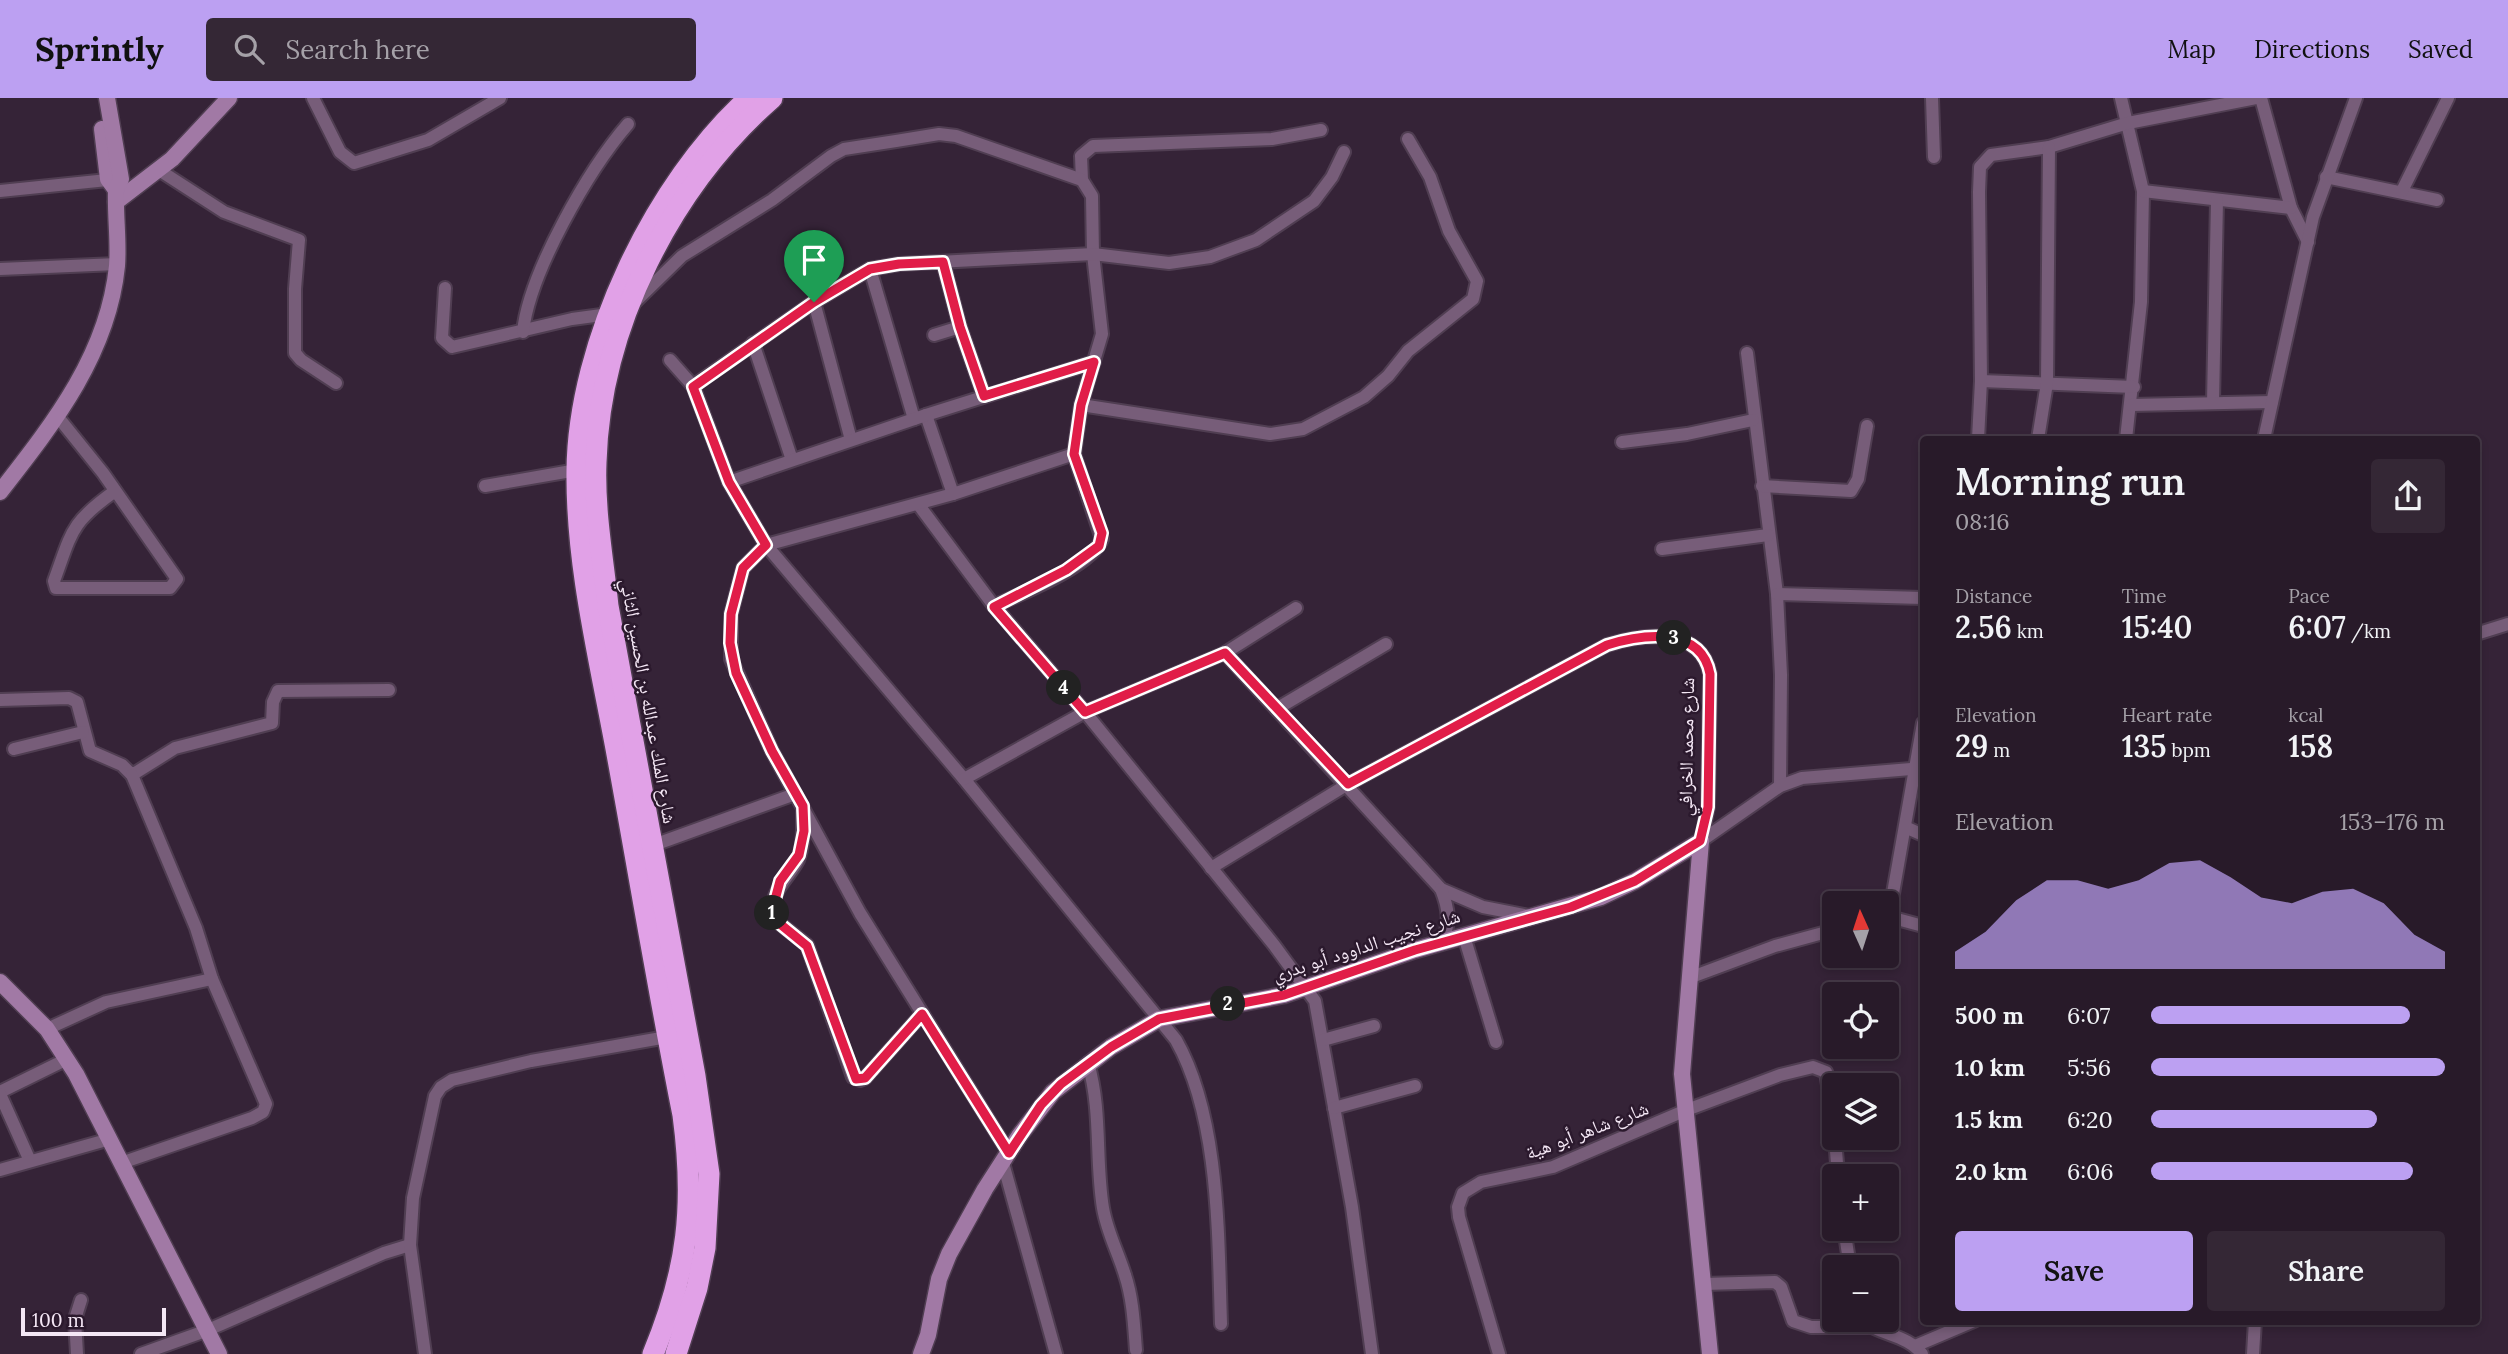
<!DOCTYPE html>
<html lang="en">
<head>
<meta charset="utf-8">
<style>
	:root { --surface:#281a29; --page:#342735; --text:#f1f3f6; --muted:#a5a1a8; --line:#443846; --accent:#bca0f2 }
	body { margin:0; font-family:Lora,"Noto Naskh Arabic",serif; background:var(--page); color:var(--text); height:100vh; display:flex; flex-direction:column; font-size:26px; white-space:nowrap }
	* { box-sizing:border-box; margin:0 }
	p { font-size:23px; color:var(--muted) }
	.icon { flex:none; width:38px; height:38px; fill:none; stroke:currentColor; stroke-width:2; stroke-linecap:round; stroke-linejoin:round }
	.map { position:relative; flex:1; overflow:hidden }
	.side { position:absolute; left:1920px; top:338px; width:560px; height:889px; display:flex; flex-direction:column; background:var(--surface); border-radius:7px; box-shadow:0 4px 10px #0003,0 0 0 2px var(--line) }
	.side>* { flex:none }
	.needle { width:46px; rotate:357deg }
	.buttons { position:absolute; left:1822px; top:793px; display:grid; gap:14px }
	.buttons a { display:grid; place-items:center; width:77px; height:77px; border-radius:7px; background:var(--surface); box-shadow:0 4px 10px #0003,0 0 0 2px var(--line); font-size:35px }
	.scale { position:absolute; left:21px; bottom:18px; width:145px; box-sizing:border-box; padding-left:7px; border:4px solid #f4e7f5; border-top:0; font-size:19px; line-height:24px; white-space:nowrap; color:#f4e7f5; -webkit-text-stroke:5px #2b192d; paint-order:stroke }
	.pin { position:absolute; display:grid; place-items:center; width:60px; height:60px; color:#fff; margin:-72px -30px; border-radius:50% 50% 50% 0; rotate:-45deg; box-shadow:0 0 7px #0007 }
	.pin .icon { rotate:45deg }
	.km { position:absolute; width:35px; height:35px; margin:-18px; border-radius:50%; background:#222; color:#fff; font-size:19px; line-height:35px; text-align:center }
	.round { display:grid; place-items:center; flex:none; width:74px; height:74px; border-radius:7px; background:var(--page) }
	.summary { display:flex; align-items:center; justify-content:space-between; height:119px; padding:0 35px }
	h1 { font-size:38px; font-weight:600; line-height:52px }
	.metrics { display:grid; grid-template-columns:repeat(3,1fr); gap:10px; height:119px; padding:7px 35px }
	.metrics div { display:grid; align-content:center }
	.metrics b { font-size:30px; font-weight:600 }
	.metrics small { font-size:19px; font-weight:400 }
	.metrics p { font-size:19px }
	.chart { height:196px; padding:14px 35px }
	.chart p { display:flex; justify-content:space-between }
	.chart svg { width:100%; height:126px; margin-top:7px; fill:var(--accent); opacity:.7 }
	.button { display:flex; gap:14px; margin-top:auto; padding:14px 35px }
	.button a { flex:1; height:80px; border-radius:7px; background:var(--accent); color:#111; font-size:28px; font-weight:600; line-height:80px; text-align:center }
	.button a+a { background:var(--page); color:var(--text) }
	ul { padding:0 35px; list-style:none; font-size:23px }
	li { display:grid; grid-template-columns:112px 84px 1fr; align-items:center; height:52px }
	li i { height:18px; border-radius:9px; background:var(--accent) }
	header { display:flex; align-items:center; gap:42px; box-sizing:border-box; height:98px; padding:0 35px; background:var(--accent); color:#111 }
	header strong { font-size:33px }
	nav { display:flex; gap:38px; margin-inline-start:auto; font-size:24px }
	.search { width:490px; height:63px; background:var(--page); display:flex; align-items:center; gap:18px; box-sizing:border-box; padding:0 24px; border-radius:7px; color:var(--muted); font-size:26px }
	.map>svg:first-child { display:block }
	.lines { fill:none; stroke-linecap:round; stroke-linejoin:round }
	.street-casing { stroke:#503e52; stroke-width:16 }
	.secondary-casing { stroke:#503e52; stroke-width:19 }
	.highway-casing { stroke:#503e52; stroke-width:24 }
	.street { stroke:#775d79; stroke-width:12 }
	.secondary { stroke:#a179a5; stroke-width:16 }
	.highway { stroke:#e1a1e7; stroke-width:21 }
	.route-casing { stroke:#fff; stroke-width:14 }
	.route { stroke:#e11d48; stroke-width:9 }
	.labels { text-anchor:middle; dominant-baseline:central; stroke-width:5; stroke-linejoin:round; paint-order:stroke }
	.street-label { font-size:19px; fill:#f4e7f5; stroke:#2b192d }
</style>
</head>
<body>
<header>
<strong>Sprintly</strong>
<div class="search"><svg class="icon" aria-label="search" viewBox="0 0 24 24"><circle cx="10" cy="10" r="6"/><path d="M15 15l6 6"/></svg>Search here</div>
<nav><a>Map</a><a>Directions</a><a>Saved</a></nav>
</header>
<div class="map">
<svg width="2508" height="1256" viewBox="0 0 2508 1256">
	<rect width="100%" height="100%" fill="#352337"/>
	<g class="lines">
		<g class="street-casing">
			<g id="street">
				<path d="M313,0L340,54L354,65L428,42L500,0"/>
				<path d="M1932,0L1934,59"/>
				<path d="M2121,0L2143,93L2141,204L2126,341"/>
				<path d="M2261,0L2291,110L2308,144"/>
				<path d="M159,72L224,114L299,142L295,191V255L301,262L336,285"/>
				<path d="M2326,79L2437,102"/>
				<path d="M1082,82L1081,58L1093,48L1272,41L1321,32"/>
				<path d="M0,93L117,81"/>
				<path d="M2143,93L2291,110"/>
				<path d="M2402,93L2448,0"/>
				<path d="M943,164L960,229L984,298"/>
				<path d="M0,171L117,166"/>
				<path d="M870,171L914,321"/>
				<path d="M445,190L442,240L452,249L572,221L609,216"/>
				<path d="M635,204L682,158L772,102L831,58L844,51L896,43L939,36L956,38L1082,82L1092,98L1093,156L1102,236L1081,307L1074,356L1102,441C1092,468 1020,496 994,508"/>
				<path d="M814,204L851,342"/>
				<path d="M523,234C529,175 589,71 628,26"/>
				<path d="M934,237L960,229"/>
				<path d="M753,245L792,362"/>
				<path d="M1747,255L1777,496L1781,577L1780,688"/>
				<path d="M670,262L693,288L729,384L766,447L964,681L1176,942C1220,1020 1218,1139 1221,1226"/>
				<path d="M1981,283L2134,289"/>
				<path d="M693,288L814,204L870,171L899,166L1093,156L1169,165L1210,159L1256,142L1314,103L1332,79L1344,54"/>
				<path d="M2213,305L2217,102"/>
				<path d="M1081,307L1270,336L1303,331L1364,299L1388,278L1408,253L1473,201L1477,183L1449,133L1430,79L1408,41"/>
				<path d="M2131,307L2272,304"/>
				<path d="M926,317L953,396"/>
				<path d="M58,319L103,375L177,481L170,490H56L54,483C72,434 70,425 115,393"/>
				<path d="M1978,341L1981,283L1979,94L1980,69L1991,57L2049,49L2128,25L2256,0"/>
				<path d="M2038,341L2047,285L2049,49"/>
				<path d="M2264,341L2313,119L2356,0"/>
				<path d="M1622,344L1687,336L1753,322"/>
				<path d="M729,384L926,317L1094,264"/>
				<path d="M485,388L577,372"/>
				<path d="M1762,388L1851,393L1858,381L1867,328"/>
				<path d="M918,406L994,508L1085,614L1274,847L1315,903L1352,1109L1372,1256"/>
				<path d="M1662,451L1768,437"/>
				<path d="M1777,496L1923,500"/>
				<path d="M2476,536L2508,526"/>
				<path d="M1225,555L1441,791L1483,809L1529,818"/>
				<path d="M0,602L69,600L77,604L90,653L122,667L132,677L175,650L272,625L273,604L278,593L389,592"/>
				<path d="M1278,610L1386,546"/>
				<path d="M14,651L83,634"/>
				<path d="M964,681L1085,614L1225,555L1296,510"/>
				<path d="M803,712C803,728 804,746 798,762C788,782 768,792 774,821L807,847L853,979L860,982L865,980L922,916"/>
				<path d="M1905,729L1923,737"/>
				<path d="M1701,743L1780,688L1802,680L1923,670"/>
				<path d="M651,748L795,696"/>
				<path d="M1211,770L1348,686L1607,547C1643,536 1701,528 1710,576L1708,709L1701,743"/>
				<path d="M1441,791C1449,811 1450,824 1443,843"/>
				<path d="M1886,818L1923,828"/>
				<path d="M1889,818L1923,625"/>
				<path d="M1464,838L1496,944"/>
				<path d="M1689,880L1775,848L1834,832"/>
				<path d="M47,931L106,904L212,881"/>
				<path d="M1323,942L1374,928"/>
				<path d="M1088,965C1102,1013 1095,1062 1103,1110C1107,1134 1118,1154 1125,1177C1133,1201 1134,1227 1136,1252"/>
				<path d="M0,994L67,961"/>
				<path d="M0,996L30,1063"/>
				<path d="M1334,1010L1415,988"/>
				<path d="M1835,1040L1838,1078"/>
				<path d="M1009,1055L860,815L772,653L731,561V516L743,470L766,447L953,396L1074,356"/>
				<path d="M124,1064L252,1020L263,1014L266,1006L212,881L196,830L132,677"/>
				<path d="M1003,1065L1056,1256"/>
				<path d="M0,1072L110,1041"/>
				<path d="M1844,1130L1850,1169"/>
				<path d="M1704,1186L1775,1184L1781,1189L1793,1223L1811,1229H1872"/>
				<path d="M1865,1225C1883,1237 1909,1238 1922,1256"/>
				<path d="M1915,1248L1974,1223"/>
				<path d="M77,1256L75,1221L81,1202"/>
				<path d="M141,1256L208,1232L384,1155L410,1147"/>
				<path d="M425,1256L410,1147L413,1100L435,998L441,989L452,982L531,963L667,939"/>
				<path d="M1499,1256L1459,1119L1458,1109L1463,1095L1481,1084L1553,1069L1684,1013L1780,977L1813,969L1826,974L1834,1027"/>
				<path d="M2253,1256L2255,1223"/>
			</g>
		</g>
		<g class="secondary-casing">
			<g id="secondary">
				<path d="M102,31L108,81L116,92"/>
				<path d="M116,104L172,61L229,0"/>
				<path d="M0,394C53,326 108,257 117,168C119,143 115,117 116,92L121,81L107,0"/>
				<path d="M1701,743L1682,976L1710,1256"/>
				<path d="M0,884L47,931L76,976L219,1256"/>
				<path d="M921,1256L928,1237L939,1181L949,1156L985,1091L1019,1038L1053,994L1111,949L1159,921L1284,897L1415,852L1601,799L1635,783L1701,743"/>
			</g>
		</g>
		<g class="highway-casing">
			<g id="highway">
				<path d="M653,1256C688,1172 695,1107 683,1017C659,897 639,776 617,656C600,563 576,468 577,373C578,245 655,85 749,0"/>
				<path d="M676,1256L697,1190L705,1150L709,1076L695,978L608,508C603,460 594,412 596,364C600,228 671,89 772,0"/>
			</g>
		</g>
		<use href="#street" class="street"/>
		<use href="#secondary" class="secondary"/>
		<use href="#highway" class="highway"/>
	</g>
	<g class="lines">
		<g class="route-casing">
			<path id="route" d="M943,164L960,229L984,298L1094,264L1081,307L1074,356L1102,435L1099,448L1066,472L994,509L1085,614L1225,555L1348,686L1607,547C1643,536 1701,528 1710,576L1708,709L1700,743L1635,783L1571,809L1415,852L1284,897L1159,921L1111,949L1061,986L1041,1007L1009,1055L922,916L865,980L856,981L807,848L774,821L772,813L780,783L799,757L804,733L803,708L772,653L736,575L730,545L731,516L743,470L766,447L729,384L693,289L814,204L870,171L899,166Z"/>
		</g>
		<use href="#route" class="route"/>
	</g>
	<g class="labels">
		<g class="street-label">
			<text transform="translate(649 603) rotate(80)">شارع الملك عبدالله بن الحسين الثاني</text>
			<text transform="translate(1686 649) rotate(-89)">شارع محمد الخرافي</text>
			<text transform="translate(1366 847) rotate(-18)">شارع نجيب الداوود أبو بدري</text>
			<text transform="translate(1587 1032) rotate(-21)">شارع شاهر أبو هية</text>
		</g>
	</g>
</svg>
<div class="buttons">
<a><svg class="needle" viewBox="-14 -14 28 28"><path d="M0-13l5 13h-10z" fill="#e53935"/><path d="M0 13l5-13h-10z" fill="#a5a1a8"/></svg></a>
<a><svg class="icon" aria-label="locate" viewBox="0 0 24 24"><circle cx="12" cy="12" r="6"/><path d="M12 2v4M12 18v4M2 12h4M18 12h4"/></svg></a>
<a><svg class="icon" aria-label="layers" viewBox="0 0 24 24"><path d="M12 4l9 5-9 5-9-5zM3 14l9 5 9-5"/></svg></a>
<a>+</a>
<a>−</a>
</div>
<div class="scale">100 m</div>
<div class="pin" style="left:814px;top:204px;background:#1e9e55"><svg class="icon" aria-label="arrive" viewBox="0 0 24 24"><path d="M6 21V4h12l-3 4 3 4H6"/></svg></div>
<b class="km" style="left:772px;top:815px">1</b>
<b class="km" style="left:1228px;top:906px">2</b>
<b class="km" style="left:1674px;top:540px">3</b>
<b class="km" style="left:1064px;top:590px">4</b>
<section class="side">
<div class="summary"><div><h1>Morning run</h1><p>08:16</p></div><a class="round"><svg class="icon" aria-label="share" viewBox="0 0 24 24"><path d="M12 15V3M7 8l5-5 5 5M5 13v7h14v-7"/></svg></a></div>
<div class="metrics">
<div><p>Distance</p><b>2.56<small> km</small></b></div>
<div><p>Time</p><b>15:40</b></div>
<div><p>Pace</p><b>6:07<small> /km</small></b></div>
</div>
<div class="metrics">
<div><p>Elevation</p><b>29<small> m</small></b></div>
<div><p>Heart rate</p><b>135<small> bpm</small></b></div>
<div><p>kcal</p><b>158</b></div>
</div>
<div class="chart"><p><span>Elevation</span>153–176 m</p>
<svg viewBox="0 0 160 44" preserveAspectRatio="none"><path d="M0 44V38L10 31L20 20L30 13L40 13L50 16L60 13L70 7L80 6L90 12L100 19L110 21L120 17L130 16L140 21L150 32L160 38V44z"/></svg>
</div>
<ul>
<li><b>500 m</b>6:07<i style="width:88%"></i></li>
<li><b>1.0 km</b>5:56<i style="width:100%"></i></li>
<li><b>1.5 km</b>6:20<i style="width:77%"></i></li>
<li><b>2.0 km</b>6:06<i style="width:89%"></i></li>
</ul>
<div class="button"><a>Save</a><a>Share</a></div>
</section>
</div>
</body>
</html>
